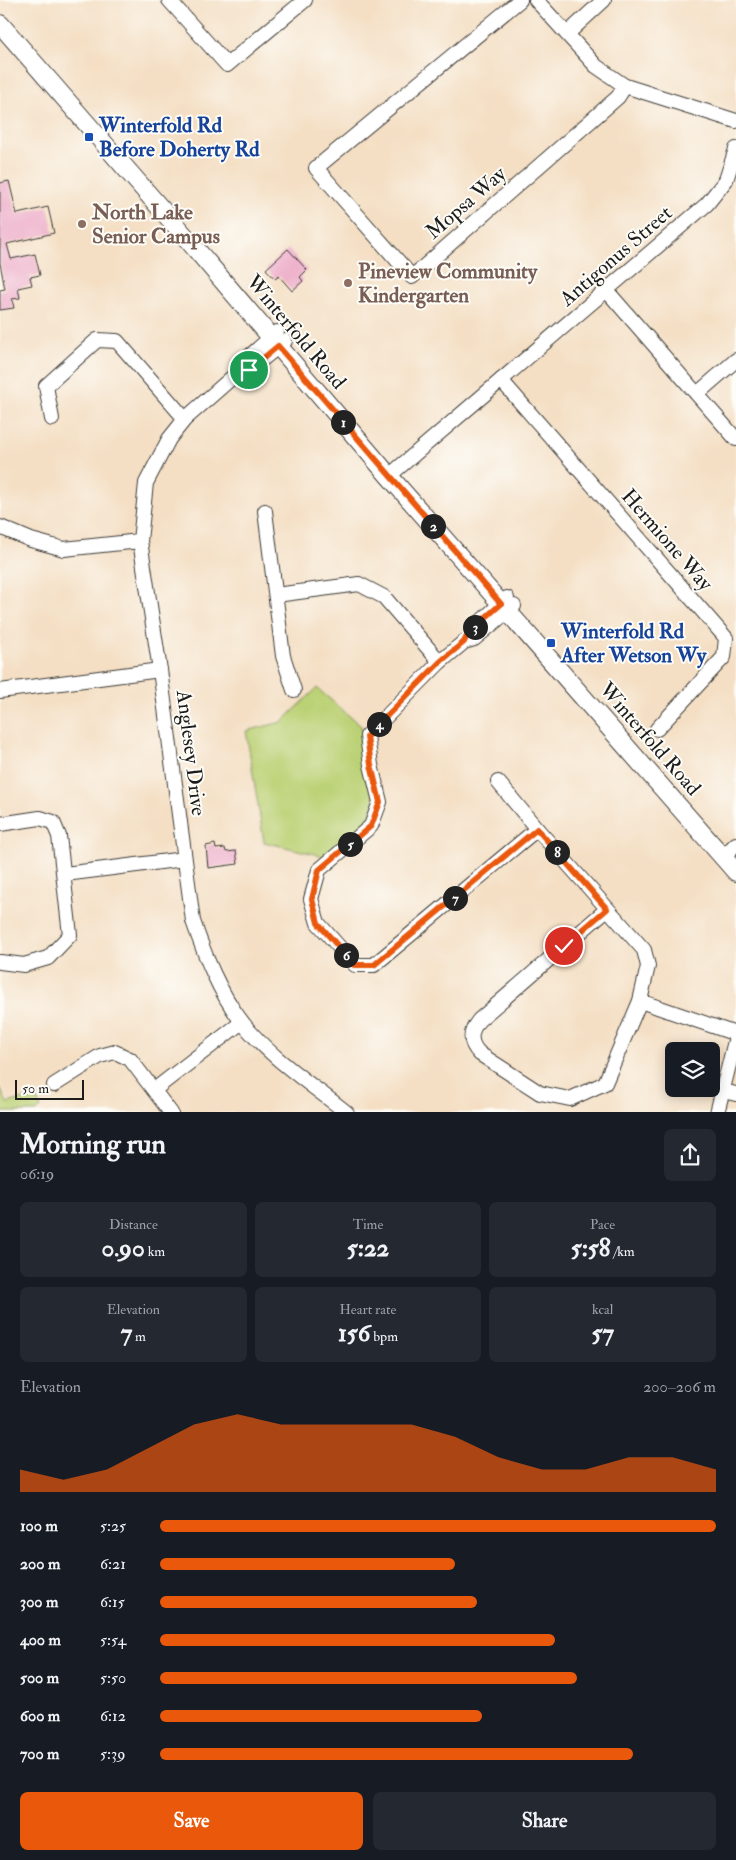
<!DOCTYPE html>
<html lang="en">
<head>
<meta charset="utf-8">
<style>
	:root { --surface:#171b24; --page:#242831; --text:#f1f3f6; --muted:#9ea1a6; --accent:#ea580c }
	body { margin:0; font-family:"IM FELL Double Pica",serif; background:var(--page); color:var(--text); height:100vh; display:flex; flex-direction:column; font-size:19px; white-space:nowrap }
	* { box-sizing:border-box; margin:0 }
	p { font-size:16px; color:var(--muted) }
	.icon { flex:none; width:28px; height:28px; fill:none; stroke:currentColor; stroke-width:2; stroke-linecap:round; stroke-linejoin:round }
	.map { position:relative; height:1112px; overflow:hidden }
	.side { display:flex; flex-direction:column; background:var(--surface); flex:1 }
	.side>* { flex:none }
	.tools { position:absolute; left:665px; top:1042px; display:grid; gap:10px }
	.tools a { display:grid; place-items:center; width:55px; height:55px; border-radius:8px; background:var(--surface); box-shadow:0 2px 12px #0003; font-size:25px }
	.scale { position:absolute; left:15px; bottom:12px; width:69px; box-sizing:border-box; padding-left:5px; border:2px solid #1c1c1c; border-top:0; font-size:14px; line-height:18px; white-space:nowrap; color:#1c1c1c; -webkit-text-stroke:4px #fdfcf7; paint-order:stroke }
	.pin { position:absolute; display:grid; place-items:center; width:42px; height:42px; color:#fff; margin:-21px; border:2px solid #fff; border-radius:50%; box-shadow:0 1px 5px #0007 }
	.km { position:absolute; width:25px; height:25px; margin:-12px; border-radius:50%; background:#222; color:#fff; font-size:14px; line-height:25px; text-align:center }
	.round { display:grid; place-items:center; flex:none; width:52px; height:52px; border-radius:8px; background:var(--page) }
	.summary { display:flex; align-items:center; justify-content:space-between; height:85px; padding:0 20px }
	h1 { font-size:28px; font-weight:800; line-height:38px }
	.metrics { display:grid; grid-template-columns:repeat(3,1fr); gap:8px; height:85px; padding:5px 20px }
	.metrics div { display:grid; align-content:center; border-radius:8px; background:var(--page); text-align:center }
	.metrics b { font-size:25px; font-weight:800 }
	.metrics small { font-size:14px; font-weight:400 }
	.metrics p { font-size:14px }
	.chart { height:140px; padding:10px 20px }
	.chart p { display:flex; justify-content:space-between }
	.chart svg { width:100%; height:90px; margin-top:5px; fill:var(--accent); opacity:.7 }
	.primary-button { display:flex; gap:10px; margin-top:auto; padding:10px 20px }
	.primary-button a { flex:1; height:58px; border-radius:8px; background:var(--accent); color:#fff; font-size:20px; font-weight:800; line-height:58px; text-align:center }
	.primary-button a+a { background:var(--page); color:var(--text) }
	ul { padding:0 20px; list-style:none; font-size:16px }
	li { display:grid; grid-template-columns:80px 60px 1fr; align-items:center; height:38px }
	li i { height:12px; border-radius:6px; background:var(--accent) }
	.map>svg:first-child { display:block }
	.green { fill:#bbd175; stroke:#6c7648 }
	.building { fill:#edacc8 }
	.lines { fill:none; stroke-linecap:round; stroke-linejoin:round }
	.minor-casing { stroke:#3c3935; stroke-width:16 }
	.major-casing { stroke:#3c3935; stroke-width:20 }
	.minor { stroke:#fff; stroke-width:14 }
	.major { stroke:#fff; stroke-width:18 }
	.route-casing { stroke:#fff; stroke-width:10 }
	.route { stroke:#ea580c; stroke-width:6 }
	.transit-dot { fill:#1a4fb4; stroke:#fdfcf7; stroke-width:2 }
	.education-dot { fill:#8d6e63; stroke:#fdfcf7; stroke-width:2 }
	.labels { text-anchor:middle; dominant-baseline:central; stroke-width:4; stroke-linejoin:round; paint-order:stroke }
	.transit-label { font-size:21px; font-weight:bold; fill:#164399; stroke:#fdfcf7; text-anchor:start }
	.street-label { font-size:21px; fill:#1c1c1c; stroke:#fdfcf7 }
	.education-label { font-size:21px; font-weight:bold; fill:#785e54; stroke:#fdfcf7; text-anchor:start }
</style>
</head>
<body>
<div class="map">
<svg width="736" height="1113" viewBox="0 0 736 1113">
	<rect width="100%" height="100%" fill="#fdfcf7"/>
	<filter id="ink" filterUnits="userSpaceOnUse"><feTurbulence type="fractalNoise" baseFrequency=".02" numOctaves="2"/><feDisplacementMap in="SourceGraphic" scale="10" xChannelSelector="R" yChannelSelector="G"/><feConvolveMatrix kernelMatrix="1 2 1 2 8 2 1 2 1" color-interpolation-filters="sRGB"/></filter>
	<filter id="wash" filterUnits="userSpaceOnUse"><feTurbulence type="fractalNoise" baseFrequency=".0096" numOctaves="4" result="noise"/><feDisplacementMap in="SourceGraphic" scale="20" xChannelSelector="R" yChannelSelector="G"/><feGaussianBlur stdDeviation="1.12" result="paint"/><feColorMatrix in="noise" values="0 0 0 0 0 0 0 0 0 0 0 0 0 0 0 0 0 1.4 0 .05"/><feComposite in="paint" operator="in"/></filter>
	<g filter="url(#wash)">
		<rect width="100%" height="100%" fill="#f4dfc4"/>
		<g class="green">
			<path d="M317,688L361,726L375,801L368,822L327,857L264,842L246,731L282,722Z"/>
			<path d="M0,1088L7,1103L35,1096L41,1108L36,1112H0Z"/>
		</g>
		<g id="blocks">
			<g class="building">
				<path d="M9,181L17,214L48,207L54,233L7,244L11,259L35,254L40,275L30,277L32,285L18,288L20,298L12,299L14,308L0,310V290L5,289L0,263V183Z"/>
				<path d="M288,249L307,270L300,277L303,281L292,291L279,276L275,279L266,269Z"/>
				<path d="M215,844L216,849L225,848L226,852L236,851L238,864L208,868L206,846Z"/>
			</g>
		</g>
	</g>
	<g filter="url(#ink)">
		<use href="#blocks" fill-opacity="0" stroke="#3c3935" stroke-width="1"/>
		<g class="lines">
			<g class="minor-casing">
				<g id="minor">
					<path d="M169,0L227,65L305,0"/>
					<path d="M520,0L316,168L412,277L618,97L625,86"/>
					<path d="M536,0L596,66L625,86L736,121"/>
					<path d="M567,34L604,0"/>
					<path d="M607,291L736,439"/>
					<path d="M277,332L242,363L236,374L185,419L169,439L146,483L140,541L160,670L193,921C205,956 219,992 242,1022C270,1058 311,1084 347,1113"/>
					<path d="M236,374L249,370L285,341"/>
					<path d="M501,380L726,638L724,657L657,729"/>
					<path d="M697,394L736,360"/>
					<path d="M52,419L46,386L97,340L117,341L185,419"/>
					<path d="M389,476L707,204L726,180L736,149"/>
					<path d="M265,511L283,656L294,690"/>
					<path d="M0,527L31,540L64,549L140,541"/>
					<path d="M276,595L359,584L384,597L440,662"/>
					<path d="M514,606L474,639L464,642L440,662L367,736L371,765L380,802L371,826L319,870L311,899L318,923L355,965H374L537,829"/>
					<path d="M476,626L507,598"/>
					<path d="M0,691L160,670"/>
					<path d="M498,782L537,829L644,950L648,966L640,1001L605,1083L570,1099L540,1093L480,1054C469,1043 469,1032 479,1020L607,909"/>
					<path d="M0,824L40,818L53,822L59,836L70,935L48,958L24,965L0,962"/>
					<path d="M723,857L736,844"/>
					<path d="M65,874L184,859"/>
					<path d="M640,1001L736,1034"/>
					<path d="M54,1085L100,1056L115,1052L130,1059L171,1113"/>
					<path d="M154,1090L242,1022"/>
					<path d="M723,1091L736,1094"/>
					<path d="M717,1113L736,1037"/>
				</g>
			</g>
			<g class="major-casing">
				<path id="major" d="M0,24L189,241L389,476L736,872"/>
			</g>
			<use href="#minor" class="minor"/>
			<use href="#major" class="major"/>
		</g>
	</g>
	<g class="lines" filter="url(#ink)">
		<g class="route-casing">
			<path id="route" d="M249,370L278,346L501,604L469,632L464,642L440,662L367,736L371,765L380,802L371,826L319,870L312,899L318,923L354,965H374L537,829L607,909L564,946"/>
		</g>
		<use href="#route" class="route"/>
	</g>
	<g class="transit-dot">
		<rect x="84" y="132" width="10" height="10" rx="2.5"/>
		<rect x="546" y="638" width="10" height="10" rx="2.5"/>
	</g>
	<g class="education-dot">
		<circle cx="82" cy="224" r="5"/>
		<circle cx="348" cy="283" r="5"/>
	</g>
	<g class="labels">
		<g class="transit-label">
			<text x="99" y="125">Winterfold Rd<tspan x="99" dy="24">Before Doherty Rd</tspan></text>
			<text x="561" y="631">Winterfold Rd<tspan x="561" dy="24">After Wetson Wy</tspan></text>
		</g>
		<g class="street-label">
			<text transform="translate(466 203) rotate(-41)">Mopsa Way</text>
			<text transform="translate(616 256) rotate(-41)">Antigonus Street</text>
			<text transform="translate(296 332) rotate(50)">Winterfold Road</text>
			<text transform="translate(667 540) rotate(49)">Hermione Way</text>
			<text transform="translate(650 739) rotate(49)">Winterfold Road</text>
			<text transform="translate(191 753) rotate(83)">Anglesey Drive</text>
		</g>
		<g class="education-label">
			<text x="92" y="212">North Lake<tspan x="92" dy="24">Senior Campus</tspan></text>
			<text x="358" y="271">Pineview Community<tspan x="358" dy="24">Kindergarten</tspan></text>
		</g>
	</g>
</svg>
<div class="tools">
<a><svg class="icon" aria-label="layers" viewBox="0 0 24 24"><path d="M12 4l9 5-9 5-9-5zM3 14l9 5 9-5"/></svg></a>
</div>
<div class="scale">50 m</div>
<div class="pin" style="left:249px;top:370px;background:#1e9e55"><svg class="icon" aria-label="arrive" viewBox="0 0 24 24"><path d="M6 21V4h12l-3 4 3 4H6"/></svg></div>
<div class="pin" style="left:564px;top:946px;background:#d93025"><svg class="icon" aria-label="check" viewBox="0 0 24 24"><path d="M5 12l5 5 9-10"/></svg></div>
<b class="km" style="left:343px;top:422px">1</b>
<b class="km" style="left:433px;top:526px">2</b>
<b class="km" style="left:475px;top:627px">3</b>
<b class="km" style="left:379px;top:724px">4</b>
<b class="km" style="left:350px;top:844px">5</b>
<b class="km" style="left:346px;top:955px">6</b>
<b class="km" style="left:455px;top:898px">7</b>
<b class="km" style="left:557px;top:852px">8</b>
</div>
<section class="side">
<div class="summary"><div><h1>Morning run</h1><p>06:19</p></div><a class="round"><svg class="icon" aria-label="share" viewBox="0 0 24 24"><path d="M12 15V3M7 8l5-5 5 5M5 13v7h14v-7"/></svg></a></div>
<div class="metrics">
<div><p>Distance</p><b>0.90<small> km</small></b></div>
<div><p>Time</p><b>5:22</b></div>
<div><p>Pace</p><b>5:58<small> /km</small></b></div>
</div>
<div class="metrics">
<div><p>Elevation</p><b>7<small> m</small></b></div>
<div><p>Heart rate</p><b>156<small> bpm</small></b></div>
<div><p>kcal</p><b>57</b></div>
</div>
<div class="chart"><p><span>Elevation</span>200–206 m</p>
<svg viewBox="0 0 160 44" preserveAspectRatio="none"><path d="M0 44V33L10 38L20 33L30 22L40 11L50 6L60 11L70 11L80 11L90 11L100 17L110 27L120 33L130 33L140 27L150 27L160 33V44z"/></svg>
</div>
<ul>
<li><b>100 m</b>5:25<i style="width:100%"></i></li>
<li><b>200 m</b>6:21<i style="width:53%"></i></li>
<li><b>300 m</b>6:15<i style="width:57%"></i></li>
<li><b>400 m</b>5:54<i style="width:71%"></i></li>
<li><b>500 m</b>5:50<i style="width:75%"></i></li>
<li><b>600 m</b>6:12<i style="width:58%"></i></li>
<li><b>700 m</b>5:39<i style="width:85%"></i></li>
</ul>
<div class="primary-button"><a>Save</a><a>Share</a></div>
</section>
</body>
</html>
